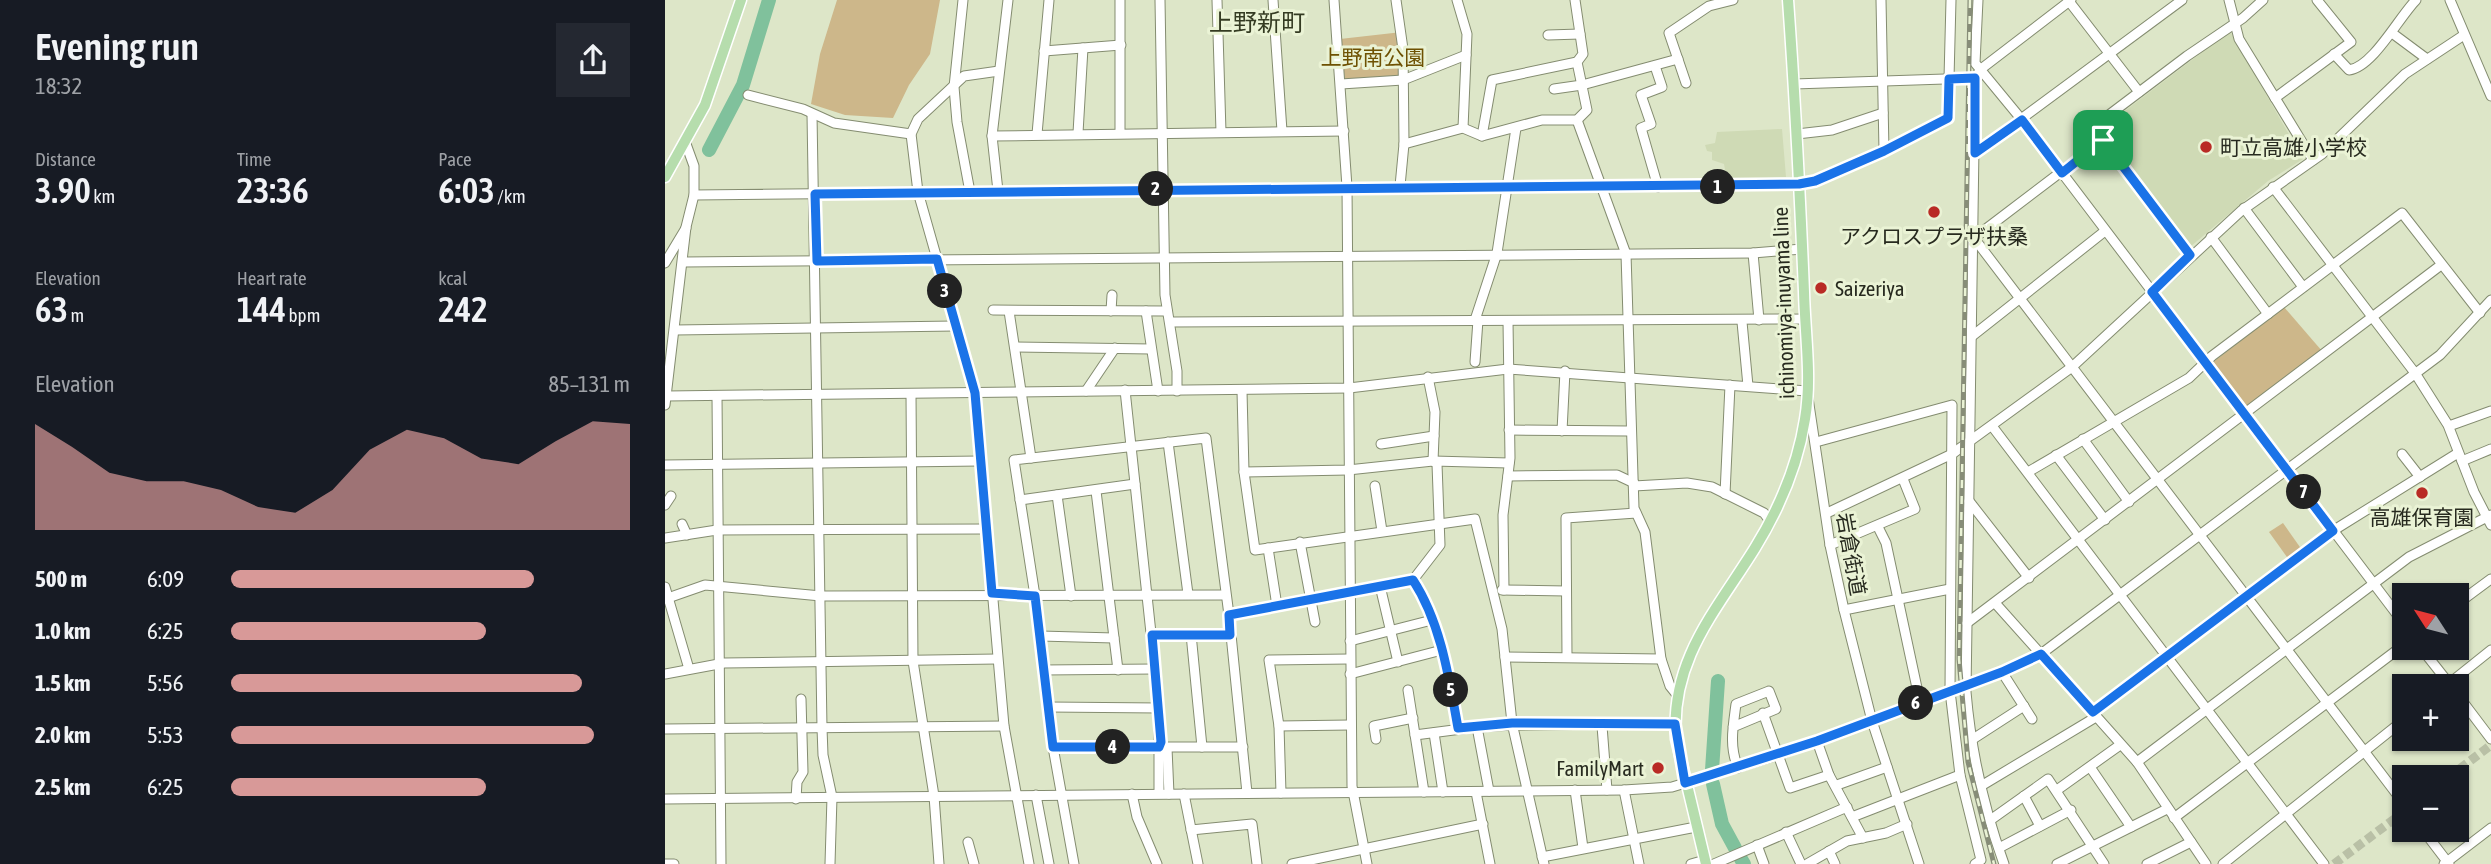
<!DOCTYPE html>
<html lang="en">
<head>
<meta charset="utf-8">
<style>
	:root { --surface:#171b24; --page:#242831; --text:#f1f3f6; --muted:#9ea1a6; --accent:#d89998 }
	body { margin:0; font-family:"Asap Condensed","Noto Sans JP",sans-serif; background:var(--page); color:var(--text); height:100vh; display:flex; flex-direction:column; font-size:26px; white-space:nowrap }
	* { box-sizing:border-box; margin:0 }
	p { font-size:23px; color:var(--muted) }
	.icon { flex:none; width:38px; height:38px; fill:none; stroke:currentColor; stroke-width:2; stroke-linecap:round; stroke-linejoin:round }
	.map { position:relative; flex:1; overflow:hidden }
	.side { display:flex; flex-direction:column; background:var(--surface); width:665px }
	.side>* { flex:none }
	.needle { width:46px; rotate:306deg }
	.controls { position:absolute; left:1727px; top:583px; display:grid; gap:14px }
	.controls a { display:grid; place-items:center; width:77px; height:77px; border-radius:0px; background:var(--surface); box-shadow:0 2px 5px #0004; font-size:35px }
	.pin { position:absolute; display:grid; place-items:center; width:60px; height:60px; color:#fff; margin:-30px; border-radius:14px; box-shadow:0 4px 10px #0006 }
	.km { position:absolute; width:35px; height:35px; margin:-18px; border-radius:50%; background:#222; color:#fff; font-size:19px; line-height:35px; text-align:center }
	.round { display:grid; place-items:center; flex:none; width:74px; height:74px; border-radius:0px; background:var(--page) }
	.headline { display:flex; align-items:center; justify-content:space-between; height:119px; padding:0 35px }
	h1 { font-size:38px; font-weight:600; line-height:52px }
	.stats { display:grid; grid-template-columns:repeat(3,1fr); gap:10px; height:119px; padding:7px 35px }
	.stats div { display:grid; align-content:center }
	.stats b { font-size:35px; font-weight:600 }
	.stats small { font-size:19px; font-weight:400 }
	.stats p { font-size:19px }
	.chart { height:196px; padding:14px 35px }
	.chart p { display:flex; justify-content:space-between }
	.chart svg { width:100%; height:126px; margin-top:7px; fill:var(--accent); opacity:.7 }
	ul { padding:0 35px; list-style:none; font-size:23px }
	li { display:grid; grid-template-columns:112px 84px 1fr; align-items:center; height:52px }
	li i { height:18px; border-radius:9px; background:var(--accent) }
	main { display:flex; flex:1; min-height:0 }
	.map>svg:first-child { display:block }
	.built { fill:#cfdab5 }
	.green { fill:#cdb78a }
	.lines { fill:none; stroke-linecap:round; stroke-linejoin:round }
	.river { stroke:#80c19c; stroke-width:14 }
	.minor-tunnel { stroke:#b9c0a6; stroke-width:9; stroke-dasharray:9 4.5; stroke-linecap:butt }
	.minor-casing { stroke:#848c70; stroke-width:11 }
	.major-casing { stroke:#fff; stroke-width:13 }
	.minor { stroke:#fff; stroke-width:9 }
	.major { stroke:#b6ddad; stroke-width:10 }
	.rail-casing { stroke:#878d78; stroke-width:5 }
	.rail { stroke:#eaf3d5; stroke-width:2.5; stroke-dasharray:8; stroke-linecap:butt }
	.route-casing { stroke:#fff; stroke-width:14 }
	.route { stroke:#1a73e8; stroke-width:9 }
	.poi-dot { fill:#b92b25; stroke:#eaf3d5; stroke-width:2.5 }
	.labels { text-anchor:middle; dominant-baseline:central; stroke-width:6; stroke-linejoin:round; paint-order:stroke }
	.park-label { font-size:21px; fill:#6e5102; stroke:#eaf3d5 }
	.poi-label { font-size:21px; fill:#272a1f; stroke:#eaf3d5; text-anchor:start }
	.street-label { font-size:21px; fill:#272a1f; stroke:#eaf3d5 }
	.quarter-label { font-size:24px; fill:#343b22; stroke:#eaf3d5 }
</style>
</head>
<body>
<main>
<section class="side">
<div class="headline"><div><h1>Evening run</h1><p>18:32</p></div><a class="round"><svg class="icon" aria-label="share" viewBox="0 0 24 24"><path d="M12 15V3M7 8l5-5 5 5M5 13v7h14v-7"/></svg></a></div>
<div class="stats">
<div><p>Distance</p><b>3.90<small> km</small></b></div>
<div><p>Time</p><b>23:36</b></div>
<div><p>Pace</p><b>6:03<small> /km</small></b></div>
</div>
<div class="stats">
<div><p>Elevation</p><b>63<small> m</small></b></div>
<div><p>Heart rate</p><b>144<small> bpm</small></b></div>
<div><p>kcal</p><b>242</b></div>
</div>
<div class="chart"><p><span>Elevation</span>85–131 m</p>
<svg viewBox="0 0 160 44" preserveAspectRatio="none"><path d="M0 44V7L10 15L20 24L30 27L40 27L50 30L60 36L70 38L80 30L90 16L100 9L110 12L120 19L130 21L140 13L150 6L160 7V44z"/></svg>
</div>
<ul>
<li><b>500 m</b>6:09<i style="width:76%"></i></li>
<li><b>1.0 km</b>6:25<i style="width:64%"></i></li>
<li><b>1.5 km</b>5:56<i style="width:88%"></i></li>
<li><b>2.0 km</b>5:53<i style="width:91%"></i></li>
<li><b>2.5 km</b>6:25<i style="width:64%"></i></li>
</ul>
</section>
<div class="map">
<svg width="1826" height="864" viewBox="0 0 1826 864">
	<rect width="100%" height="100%" fill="#dde6c8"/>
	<g class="built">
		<path d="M1565,31L1638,159L1603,181L1525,247L1436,129Z"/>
		<path d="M1117,129L1121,177L1062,180L1059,164L1047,160V152L1042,151L1040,145L1050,143L1052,132Z"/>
	</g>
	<g class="green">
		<path d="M172,0H275L265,54L244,85L228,118L180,115L146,104L155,54Z"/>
		<path d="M737,32L733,77L680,80L675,39Z"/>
		<path d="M1619,307L1657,351L1583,410L1547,363Z"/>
		<path d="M1618,523L1637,550L1624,560L1604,532Z"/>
	</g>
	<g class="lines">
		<g class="river">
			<path d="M44,150L78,85L104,0"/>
			<path d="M1047,770L1053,681"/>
			<path d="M1048,784L1057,824L1070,848"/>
			<path d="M1076,859L1079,864"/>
		</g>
		<g class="minor-tunnel">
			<path d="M1784,777L1826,745"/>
			<path d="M1669,864L1740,811"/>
		</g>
		<g class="minor-casing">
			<g id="minor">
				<path d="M298,0L289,87L292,122L305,192"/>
				<path d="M455,0V132"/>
				<path d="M495,0L500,295L512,371V391"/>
				<path d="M552,0L556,132"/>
				<path d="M608,0L617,131"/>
				<path d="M669,0L682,187L687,786L702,864"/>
				<path d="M731,0L738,49L739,144L735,186"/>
				<path d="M792,0L802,34L798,128"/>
				<path d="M1216,0L1219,151"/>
				<path d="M1313,0L1310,63L1357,120L1740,625"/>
				<path d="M1403,0L1474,92"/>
				<path d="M1564,0L1574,39L1648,160"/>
				<path d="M1785,0L1826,96"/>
				<path d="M1727,33L1762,59"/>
				<path d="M883,35L915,34"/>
				<path d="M379,51L456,45"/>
				<path d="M1669,54L1684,70C1708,67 1734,17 1751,0"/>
				<path d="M990,66L997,87L976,95L986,124L976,128L993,187"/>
				<path d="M334,71L299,76L253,119L246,134L253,192L310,393L339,726L364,864"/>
				<path d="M1021,83L1004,33L1044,6L1068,0"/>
				<path d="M676,84L738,80L801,55"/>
				<path d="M1129,84L1310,78"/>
				<path d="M889,89L917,85L1013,59"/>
				<path d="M83,95L138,109L169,123L246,134"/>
				<path d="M1610,98L1686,42L1652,0"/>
				<path d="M147,114L157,728L158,755L167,797L165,864"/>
				<path d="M912,120L961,254L969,508L980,532L996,659L1005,686L1013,696"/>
				<path d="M413,133L418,48"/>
				<path d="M372,134L384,0"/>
				<path d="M1132,134L1167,130L1218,113"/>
				<path d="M327,136L679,131"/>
				<path d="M817,136L827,80L912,62"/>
				<path d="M1438,140L1428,127L1522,56L1578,18L1598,0"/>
				<path d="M739,144L798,128L817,136L877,120H912L922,110L912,62L918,54L910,0"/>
				<path d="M1310,153L1517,0"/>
				<path d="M1608,187L1750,373L1783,425L1809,492L1826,525"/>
				<path d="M333,191L327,136L343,0"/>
				<path d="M29,195L1134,184L1150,181L1219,151L1283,118L1286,0"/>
				<path d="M1579,208L1638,287"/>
				<path d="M1546,237L1603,314"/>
				<path d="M1309,238L1740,805"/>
				<path d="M1309,238L1438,140L1525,255"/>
				<path d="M1088,253L1094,320"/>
				<path d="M19,262L1088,253L1137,249"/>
				<path d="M0,263L21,228"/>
				<path d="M328,310L502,311"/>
				<path d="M344,311L366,458"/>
				<path d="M446,311L447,295"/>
				<path d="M481,311L493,391"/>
				<path d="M810,320L832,253L851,128"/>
				<path d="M505,322L1140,319"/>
				<path d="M1077,322L1083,386"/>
				<path d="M10,330L290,326"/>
				<path d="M1306,337L1440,231"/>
				<path d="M350,347L486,349"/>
				<path d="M810,362L813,320"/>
				<path d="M460,390L494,708V793"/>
				<path d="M421,391L450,348"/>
				<path d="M577,391L579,472L590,550L810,519L837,629L847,723L879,864"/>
				<path d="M246,394L248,661L269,796L274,864"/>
				<path d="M2,396L684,388L843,369L1142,391L1165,545L1179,610L1207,721L1254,864"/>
				<path d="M52,396L56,864"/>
				<path d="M0,405L21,227L29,195V166L21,144"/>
				<path d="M1327,426L1659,864"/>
				<path d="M1784,426L1826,411"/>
				<path d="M844,430L964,431"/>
				<path d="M897,431L900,371"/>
				<path d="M1418,439L1464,502"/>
				<path d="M503,442L523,594"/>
				<path d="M1151,442L1287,405L1285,691L1295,775L1316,860L1310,864"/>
				<path d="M716,444L769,436"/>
				<path d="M1737,454L1755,477"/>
				<path d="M1391,455L1440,520"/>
				<path d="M1797,461L1826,449"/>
				<path d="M0,465L315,461"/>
				<path d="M579,472L683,470L768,461L844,463"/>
				<path d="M1363,472L1524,378L1547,356L1737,213L1815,313"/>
				<path d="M843,476L952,475L969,483"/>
				<path d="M710,486L717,531"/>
				<path d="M969,486L1022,483L1047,487L1099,513L1105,521"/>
				<path d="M431,491L453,670"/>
				<path d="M1060,494L1065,385"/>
				<path d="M392,495L406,596"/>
				<path d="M355,500L470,484"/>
				<path d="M1304,501L1364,578"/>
				<path d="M0,505L6,496"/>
				<path d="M1162,513L1287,454L1407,367L1576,211L1657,154L1740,74L1799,35"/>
				<path d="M17,524L22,535"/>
				<path d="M1213,527L1221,543L1255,702"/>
				<path d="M0,538L52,530L320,529"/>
				<path d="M635,542L650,622"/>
				<path d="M1165,545L1250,509L1238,479"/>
				<path d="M603,548L612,606"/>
				<path d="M748,580C776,624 784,678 793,728"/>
				<path d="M715,586L733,662"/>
				<path d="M0,587L24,669"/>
				<path d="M837,590L901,591"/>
				<path d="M839,590L838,515L845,458L843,321"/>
				<path d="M0,599L40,585L156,596L560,595"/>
				<path d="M1331,604L1472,762L1541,864"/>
				<path d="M1792,604L1826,579"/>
				<path d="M1179,610L1285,589"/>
				<path d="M564,615L748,580L775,545L772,464L768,461L770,412L763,377"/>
				<path d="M1302,623L1776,265"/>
				<path d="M526,634L537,747"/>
				<path d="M487,635H565"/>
				<path d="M375,636L449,638"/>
				<path d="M685,641L767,620"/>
				<path d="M1756,648L1786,686"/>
				<path d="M840,657L996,659"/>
				<path d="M902,657L901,518L971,513"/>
				<path d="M378,670L490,669"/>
				<path d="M1337,672L1367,719"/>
				<path d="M0,674L59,663L332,659"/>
				<path d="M685,674L777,650"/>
				<path d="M1781,686L1826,650"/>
				<path d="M743,690L759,792"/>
				<path d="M1792,694L1826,739"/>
				<path d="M383,707L494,708"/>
				<path d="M1428,712L1674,527L1793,453"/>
				<path d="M1098,713L1125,788L1164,775"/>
				<path d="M614,726L685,725"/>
				<path d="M937,726L942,790"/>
				<path d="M1068,727L1111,709L1104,691L1071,704C1068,727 1064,746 1073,768"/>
				<path d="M0,729L339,726"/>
				<path d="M769,733L778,792"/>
				<path d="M750,735L812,727"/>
				<path d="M711,739L709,726L748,718"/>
				<path d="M1308,739L1359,706"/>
				<path d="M1152,741L1164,775L1198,838"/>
				<path d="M388,747H578"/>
				<path d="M502,748L504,794"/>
				<path d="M1472,762L1744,557L1826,515"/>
				<path d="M1425,767L1466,827"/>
				<path d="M1172,785L1222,767"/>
				<path d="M1316,786L1431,717"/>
				<path d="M910,790L918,848"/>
				<path d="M959,790L974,864"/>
				<path d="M1392,790L1455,745"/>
				<path d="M824,791L812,727C878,722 944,726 1010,724"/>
				<path d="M811,792L825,864"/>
				<path d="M616,793L614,726L604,660L684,659"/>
				<path d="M467,794L472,817L492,864"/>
				<path d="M519,794L533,864"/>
				<path d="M371,795L384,864"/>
				<path d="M1359,796L1375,826"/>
				<path d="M0,799L959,790L1007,787L1113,755L1337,672L1376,654L1775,355L1826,300"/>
				<path d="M131,799L132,782L138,772L136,699"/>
				<path d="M1187,817L1295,775"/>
				<path d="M1509,818L1740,644"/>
				<path d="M1324,821L1383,779L1439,864"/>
				<path d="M526,830L587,824L592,864"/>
				<path d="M1758,830L1784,864"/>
				<path d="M1121,832L1136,864"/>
				<path d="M303,842L309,864"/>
				<path d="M1092,845L1099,864"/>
				<path d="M1334,848L1406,810"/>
				<path d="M1164,851L1170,864"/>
				<path d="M877,857L1031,827"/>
				<path d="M0,864H9"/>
				<path d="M409,864L388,747L370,596L349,460L541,438L564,615L582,793"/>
				<path d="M627,864L818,824"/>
				<path d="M1026,864L1040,860"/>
				<path d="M1049,864L1182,807"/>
				<path d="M1142,864L1182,841L1221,833L1242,824"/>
				<path d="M1339,864C1319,809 1306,751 1301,692L1310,78L1316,69L1406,0"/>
				<path d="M1392,864L1502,809"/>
				<path d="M1482,864L1526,842"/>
				<path d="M1558,864L1740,719"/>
				<path d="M1779,864L1826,828"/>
			</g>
		</g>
		<g class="major-casing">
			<g id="major">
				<path d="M0,177L40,105L76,0"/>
				<path d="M1041,864L1011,739C1005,660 1051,611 1090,548C1114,509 1133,464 1140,419C1147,378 1140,334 1139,292C1135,195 1130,97 1123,0"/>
			</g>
		</g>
		<use href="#minor" class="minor"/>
		<use href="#major" class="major"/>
		<g class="rail-casing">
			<path id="rail" d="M1305,0L1294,659L1303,762L1329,864"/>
		</g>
		<use href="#rail" class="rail"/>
	</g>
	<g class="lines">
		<g class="route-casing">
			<path id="route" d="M1310,78V153L1357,120L1397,173L1438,140L1525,255L1487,292L1668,531L1428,712L1376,654L1337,672L1152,741L1020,783L1010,724L847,723L793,728C784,678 776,623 748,580L564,615L565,635H487L496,742L494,747H388L370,596L327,593L310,393L272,259L152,261L150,194L1134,184L1150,181L1219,151L1283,118L1284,79Z"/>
		</g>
		<use href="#route" class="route"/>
	</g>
	<g class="poi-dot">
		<circle cx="1541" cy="147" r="7"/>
		<circle cx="1269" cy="212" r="7"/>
		<circle cx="1156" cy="288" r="7"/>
		<circle cx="1757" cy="493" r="7"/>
		<circle cx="993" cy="768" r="7"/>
	</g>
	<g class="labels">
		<g class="park-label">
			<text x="708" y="57">上野南公園</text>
		</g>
		<g class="poi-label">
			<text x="1555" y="147">町立高雄小学校</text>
			<text x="1269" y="236" text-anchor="middle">アクロスプラザ扶桑</text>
			<text x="1170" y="288">Saizeriya</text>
			<text x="1757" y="517" text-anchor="middle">高雄保育園</text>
			<text x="979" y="768" text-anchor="end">FamilyMart</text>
		</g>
		<g class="street-label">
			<text transform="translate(1118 303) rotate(-92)">ichinomiya-inuyama line</text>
			<text transform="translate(1187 554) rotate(80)">岩倉街道</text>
		</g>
		<g class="quarter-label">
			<text x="592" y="22">上野新町</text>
		</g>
	</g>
</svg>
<div class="controls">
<a><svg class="needle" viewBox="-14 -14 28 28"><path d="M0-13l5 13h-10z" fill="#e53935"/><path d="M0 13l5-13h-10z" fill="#9ea1a6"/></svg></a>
<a>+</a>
<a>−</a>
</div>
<div class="pin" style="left:1438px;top:140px;background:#1e9e55"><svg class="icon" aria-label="arrive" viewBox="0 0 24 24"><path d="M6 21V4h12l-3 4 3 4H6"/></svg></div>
<b class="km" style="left:1053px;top:187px">1</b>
<b class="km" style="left:491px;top:189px">2</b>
<b class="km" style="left:280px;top:291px">3</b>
<b class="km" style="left:448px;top:747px">4</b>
<b class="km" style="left:786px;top:690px">5</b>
<b class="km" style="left:1251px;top:703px">6</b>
<b class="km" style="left:1639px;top:492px">7</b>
</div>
</main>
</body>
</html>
